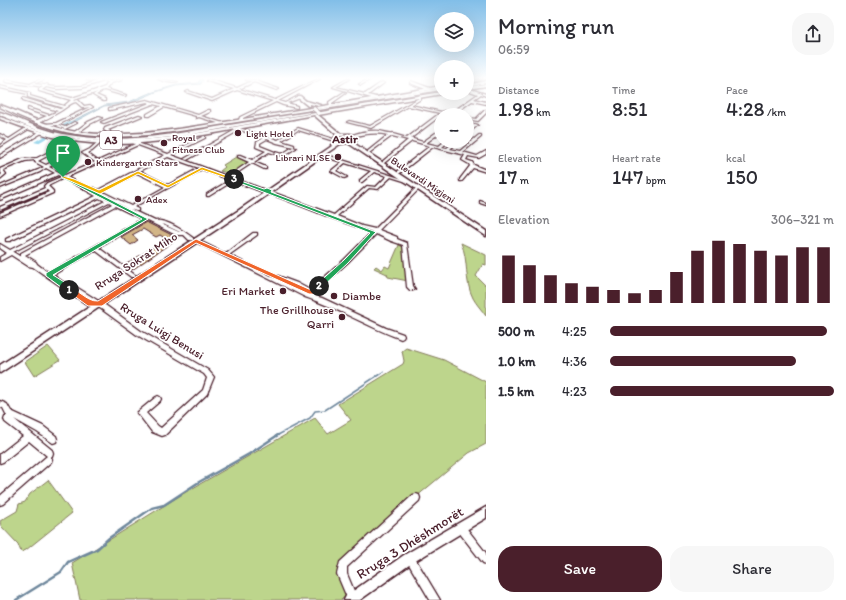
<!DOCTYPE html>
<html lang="en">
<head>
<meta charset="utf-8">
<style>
	:root { --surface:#fff; --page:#f7f7f7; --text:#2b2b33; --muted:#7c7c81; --accent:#4a1f2b }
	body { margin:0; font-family:Itim,sans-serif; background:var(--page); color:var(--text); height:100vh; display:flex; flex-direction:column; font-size:15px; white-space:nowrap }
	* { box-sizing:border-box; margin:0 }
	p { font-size:13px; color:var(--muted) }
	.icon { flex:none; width:22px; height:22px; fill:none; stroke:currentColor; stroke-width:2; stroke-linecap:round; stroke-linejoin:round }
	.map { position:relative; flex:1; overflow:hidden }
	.details { display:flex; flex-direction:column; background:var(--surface); width:360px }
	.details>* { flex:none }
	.fabs { position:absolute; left:434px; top:12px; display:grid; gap:8px }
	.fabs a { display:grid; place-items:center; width:40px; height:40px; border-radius:50%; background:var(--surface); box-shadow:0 4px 16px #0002; font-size:20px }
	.pin { position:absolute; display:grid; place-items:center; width:34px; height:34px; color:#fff; margin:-41px -17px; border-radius:50% 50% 50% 0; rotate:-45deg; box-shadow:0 0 4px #0007 }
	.pin .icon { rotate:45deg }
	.km { position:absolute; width:20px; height:20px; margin:-10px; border-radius:50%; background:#222; color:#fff; font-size:11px; line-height:20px; text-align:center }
	.round { display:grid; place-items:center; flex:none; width:42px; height:42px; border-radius:16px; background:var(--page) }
	.summary { display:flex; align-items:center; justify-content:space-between; height:68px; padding:0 12px }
	h1 { font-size:22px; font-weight:600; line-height:30px }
	.metrics { display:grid; grid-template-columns:repeat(3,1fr); gap:6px; height:68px; padding:4px 12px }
	.metrics div { display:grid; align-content:center }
	.metrics b { font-size:20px; font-weight:600 }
	.metrics small { font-size:11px; font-weight:400 }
	.metrics p { font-size:11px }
	.chart { height:112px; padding:8px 12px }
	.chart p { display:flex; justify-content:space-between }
	.chart svg { width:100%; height:72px; margin-top:4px; stroke:var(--accent); stroke-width:6 }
	.button { display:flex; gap:8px; margin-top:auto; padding:8px 12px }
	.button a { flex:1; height:46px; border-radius:16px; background:var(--accent); color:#fff; font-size:16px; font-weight:600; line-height:46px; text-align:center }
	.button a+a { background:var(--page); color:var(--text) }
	ul { padding:0 12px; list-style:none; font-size:13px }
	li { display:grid; grid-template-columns:64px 48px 1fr; align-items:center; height:30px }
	li i { height:10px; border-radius:5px; background:var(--accent) }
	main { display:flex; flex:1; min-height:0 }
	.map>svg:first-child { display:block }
	.green { fill:#bdd58c; stroke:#847a5c }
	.water { fill:#86cde7; stroke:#6e879c }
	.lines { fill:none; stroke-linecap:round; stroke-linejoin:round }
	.stream-far1 { stroke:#6e879c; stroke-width:1.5 }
	.stream { stroke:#6e879c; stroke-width:2.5 }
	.river { fill:#86cde7; fill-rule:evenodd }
	.building { fill:#d2b587; stroke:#4a1f2b }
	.highway-tunnel { stroke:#dbd2d5; stroke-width:4; stroke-dasharray:4 2; stroke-linecap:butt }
	.minor-casing { stroke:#4a1f2b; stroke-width:2.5 }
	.major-casing { stroke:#4a1f2b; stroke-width:3 }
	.highway-casing { stroke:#4a1f2b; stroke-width:3 }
	.minor { fill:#fff; fill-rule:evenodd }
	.major { fill:#fff; fill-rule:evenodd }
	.highway { fill:#fff; fill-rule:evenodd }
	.major-bridge-casing { stroke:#4a1f2b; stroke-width:5; stroke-linecap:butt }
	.major-bridge { stroke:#fff; stroke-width:3.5 }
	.split-1 { fill:#22a559; stroke:#fff }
	.split-2 { fill:#f0652b; stroke:#fff }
	.split-3 { fill:#22a559; stroke:#fff }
	.split-4 { fill:#f5b400; stroke:#fff }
	.poi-dot { fill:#4a1f2b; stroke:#fff; stroke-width:1.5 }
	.labels { text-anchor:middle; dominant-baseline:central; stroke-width:3.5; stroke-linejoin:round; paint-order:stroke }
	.far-poi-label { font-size:10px; fill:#4a1f2b; stroke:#fff; text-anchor:start }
	.far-street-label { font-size:10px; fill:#4a1f2b; stroke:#fff }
	.shield { fill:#fff; stroke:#80626b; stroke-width:1 }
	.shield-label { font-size:11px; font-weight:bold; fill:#4a1f2b }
	.far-quarter-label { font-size:12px; font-weight:bold; fill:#4a1f2b; stroke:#fff }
	.street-label { font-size:12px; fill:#4a1f2b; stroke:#fff }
	.poi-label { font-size:12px; fill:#4a1f2b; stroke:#fff; text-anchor:end }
	.near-street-label { font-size:14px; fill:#4a1f2b; stroke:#fff }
</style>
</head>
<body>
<main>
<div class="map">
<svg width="486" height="600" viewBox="0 0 486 600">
	<rect width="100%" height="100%" fill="#fff"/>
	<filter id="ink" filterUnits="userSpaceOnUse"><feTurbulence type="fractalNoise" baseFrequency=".025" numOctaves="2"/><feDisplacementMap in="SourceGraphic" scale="8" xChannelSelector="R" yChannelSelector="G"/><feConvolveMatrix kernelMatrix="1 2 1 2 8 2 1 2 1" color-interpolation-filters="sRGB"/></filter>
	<g filter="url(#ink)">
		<g class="green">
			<path d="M236,157L249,163L231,174L220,171L225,167L223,165Z"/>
			<path d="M461,243L486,255V265L483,264L476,276L486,286V316C482,310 476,304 473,298C464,281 469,260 461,243Z"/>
			<path d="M399,245L405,248L408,281L388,277L387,274L374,268L376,266L382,270L385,266L389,268Z"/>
			<path d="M48,346L60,360L34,376L25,362Z"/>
			<path d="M406,348L444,360L486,382V444L469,453L387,521L339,576L347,595L341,600H80L72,563L186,492L315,418L328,434L351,420L338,404L403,364L404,361L402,351Z"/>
			<path d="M48,480L72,513L26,550L21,552L18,544L1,526L0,521L17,511L19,504L25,502L30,494Z"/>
		</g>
		<path class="water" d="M200,79H203L201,84L176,86L156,92L130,103L104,106L65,127L62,126L105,105L129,102L147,94L176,85L198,83Z"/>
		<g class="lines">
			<path class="stream-far1" d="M276,436L310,418L315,411L325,410L383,372"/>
			<path class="stream" d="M16,600L61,572L68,562L97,549L109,538L152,508L164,505L199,482L249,454L278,435"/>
			<path class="river" d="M70,121L74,122L38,143L34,142Z"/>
		</g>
		<path class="building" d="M146,222L178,238L132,270L125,265L166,239L160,235L156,237L143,229L132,235L138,240L131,245L121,237Z"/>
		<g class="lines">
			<path class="highway-tunnel" d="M309,113L321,111"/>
			<g class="minor-casing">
				<g id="minor">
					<path d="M6,79H8V80L30,84L41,79H43V80L33,84L45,85L47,84L48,85L47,86L57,87L82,86L97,81L87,80V79L100,80L104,79L110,81L122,79V80L111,83L106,89L126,95L125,96L104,90L74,100L73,101L78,100L84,106L90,105L93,107L58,125L45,126H44V124L56,123L90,107L83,108L76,102C70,103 65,109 59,112C52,116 45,120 37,123H35V121L47,116L28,110V108L49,115L58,111L23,100V98L60,109L63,108L28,97V94L0,88V86L30,93V96L64,106L71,100L39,91V89L43,87L31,85L29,86L28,85L6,82L5,81ZM104,81L108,82L105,87L72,98L42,90L46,87L57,89L82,88Z"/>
					<path d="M158,79H160L178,82C172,84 163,81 158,79Z"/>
					<path d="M208,79L237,88L252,81L246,80V79L254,80L260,79V80L256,81L279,89L277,90L254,82L239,89L275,100L318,79H320L278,101L285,103L298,96H300V98L287,103L297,106V108L283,105L276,102L243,118V120L241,121L239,120L240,117L273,101L237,90L212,101L186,92L188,91L212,99L234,89L207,81Z"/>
					<path d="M347,79H349L336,87L365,94L382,82L384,83L368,95L376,97L375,99L333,87Z"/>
					<path d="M369,79H371L361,85L359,84Z"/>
					<path d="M411,81L430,88V89L428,90L410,83Z"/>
					<path d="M467,88L486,94V96L481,94L474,99L486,102V104L472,101L454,114L457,115H452L444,113L410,139L413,138V139L423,142L441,129V132L426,143L439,146L445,141H449L442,147L447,148L455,141H459L450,149L460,151L479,135H481V137L463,152L477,156L486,151V154L479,158L468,156L466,160L472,162L474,165L486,170V172L473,168L462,181H460V179L470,166L469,164L462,160L465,155L433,147L400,173H398V171L430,146L412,141L384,163H383V161L408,140L392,136L369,153H368V151L388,135C375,132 366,134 352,137L350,136C359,132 370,130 380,131C385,132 389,134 393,133V134L407,138L440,113L408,106L371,128L347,122L349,121L370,126L419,98V96L420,95L421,96V99L411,105L442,112L444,111L451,113L478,94L467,90Z"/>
					<path d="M99,91L101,92L96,95L105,99V101H103L93,95Z"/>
					<path d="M344,92L346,93L332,103V106H330L329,102Z"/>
					<path d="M147,100L198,115L208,110H210V112L201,116L223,123L221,124L199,117L196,118V116L164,107L149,116H147V114L161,106L153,104L104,123L101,122L150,103L147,102L110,110H109V108Z"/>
					<path d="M485,110H486V113L478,121L467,119V117L476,119Z"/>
					<path d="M139,115L142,116L108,130L110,131V133L104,137L101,136L107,132L104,130L105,128Z"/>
					<path d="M99,117L102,118L90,124L76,134L73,133L88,122Z"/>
					<path d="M74,122L77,123L65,129L57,126L59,125L65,127Z"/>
					<path d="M475,124L478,125L467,134V131Z"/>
					<path d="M236,127L278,140L298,128L340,141L337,142L298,130L281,141L294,145V147L277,143L267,139L260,143V146L275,152L282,154L293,147L296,148L283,156L269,152L254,162L266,167V169H264L252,163L231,177L229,176L230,175L249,162L238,157V155H240L252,160L266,151L256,147L257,142L264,138L240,130L187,160L184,159L237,129L234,128Z"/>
					<path d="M26,128L29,129L0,147V145L7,140L0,136V134L9,139Z"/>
					<path d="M39,132L42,133L0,158V155Z"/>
					<path d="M204,136H205V138L171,155L232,178L236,177L237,178L236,179L265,190V192H263L233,181L209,196H207V194L230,180L202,169L134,207L138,209V211H136L130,209L155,221C166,219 184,231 193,238V240H189L184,235H176L146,220L99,248L135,275L136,276L135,277H131L95,250L53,275L66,284L73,285L97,300L98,302H101L141,331L208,370L214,377L207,394L165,435L162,436L152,432L139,415L137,413L139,411L156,397L158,396L160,397L161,399L160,401L146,413L158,426L161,428L203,390L207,378L204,374L137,335L97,306L96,304H94L93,306H89L33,267L28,266L11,255L0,261V257L7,253L0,248V244L10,250L105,201L99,198L10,241H6V239L96,196L64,178L48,186L53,191V193L0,216V213L49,192L47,190L0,210V207L45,188L44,186L47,183L61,177L58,175L0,200V197L55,173L46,168L40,172L0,188V186L38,170L44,167L35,162V160L25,161L3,170L6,174L0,179V176L2,174L0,171V169L23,159L37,158L64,144L71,139L73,140L72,141L66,146L38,161L46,165L61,157H63V159L49,167L65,175L95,162L82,153L90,149L99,141L102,142L92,151L87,153L98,161L135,144L133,143L135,142L168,154ZM138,145L165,155L98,190L94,188H92V190L94,192L67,177ZM168,157L199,168L168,185L140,171ZM137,173L165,187L131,206L101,191ZM97,193H98L128,209L100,195ZM109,202L112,204L21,253V257L13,252ZM115,206L142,219L49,273L37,264L36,262L25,255ZM161,224L165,225L180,232H179Z"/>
					<path d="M321,154H323L409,181L407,182L391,177L378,189L369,188L337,216L362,226L375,229L417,187L420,188L379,230L397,237V239L407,243V244L413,286L415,289L414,290H410L407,287L403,245L391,241L376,234L348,262L314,293L316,295L315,296L322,298L386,328L403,334L404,336L403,338L401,339C368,327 338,308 305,297L194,241V240H198L226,254L253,233H257V235L229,255L275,278L278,276L297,283L310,290L344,260L372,232L332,218L266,192L267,191H269L334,215L367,186L376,187L387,176L374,172L362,182H360V180L371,171L345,163L336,171L347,177L344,178L331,171L342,162L321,156ZM283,282L293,285L304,292Z"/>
					<path d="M480,201L486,203V205L480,203Z"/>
					<path d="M0,401L7,404L11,411L43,426L56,436L57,439L56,442L53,443L37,432L14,419L52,450L53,453L52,456H50L52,459L51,462L3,504L0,505V496L47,456L29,441L3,462L0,463V454L23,436L5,422L4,419L5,416H7L3,408L0,407Z"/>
					<path d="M416,494L419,495L420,498L419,501L347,567V574L357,598L356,600H348L337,574L340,562L413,495Z"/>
					<path d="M461,524L464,525L486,553V564L483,563L458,531L457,528L458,525Z"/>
					<path d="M410,554L413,555L440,600H430L407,561L406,558L407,555Z"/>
				</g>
			</g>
			<g class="major-casing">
				<g id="major">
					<path d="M481,79H486L467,83V81Z"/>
					<path d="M486,84V86L467,89V87Z"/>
					<path d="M441,86V88C373,100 305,111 237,122C184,130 131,142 77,134C50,130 25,119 0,107V105C26,114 49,128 77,132C131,139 184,128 237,120C305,109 373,98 441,86Z"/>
					<path d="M441,92L442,94L318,115L341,134H350L357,137V138L355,142H352L486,231V236L348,143L340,144L243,212L0,373V365L239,210L332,146L331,145L336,141L335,137L337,135L314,115C283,121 252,126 221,132C170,141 118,149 67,140C44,136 22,127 0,119V117C25,125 49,136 75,139C138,146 200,133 262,122C321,112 381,102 441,92ZM341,136H349L353,138L352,140L340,142L339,137Z"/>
					<path d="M298,96H300L306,101L321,105L319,106L310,104V106H308L298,98Z"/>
					<path d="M486,507V518L412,563L360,600H344L346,596L404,555Z"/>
				</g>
			</g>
			<g class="highway-casing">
				<g id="highway">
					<path d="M486,81V83L467,87V85Z"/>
					<path d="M441,88V90L319,110L317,109Z"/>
					<path d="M0,112C21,119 40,130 63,134C114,144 166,136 216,127C247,122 278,117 309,112L311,113L181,136L122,142L83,140L55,136L29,127L0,115Z"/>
				</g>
			</g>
			<use href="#minor" class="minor"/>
			<use href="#major" class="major"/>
			<use href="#highway" class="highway"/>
			<g class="major-bridge-casing">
				<path id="major-bridge" d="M314,109L319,113"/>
			</g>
			<use href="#major-bridge" class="major-bridge"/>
		</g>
	</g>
	<linearGradient id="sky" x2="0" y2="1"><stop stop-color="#81bee8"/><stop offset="0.48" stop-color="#fff"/><stop offset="1" stop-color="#fff" stop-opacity="0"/></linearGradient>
	<rect width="486" height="163" fill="url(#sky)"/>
	<path class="split-1" d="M62,176H65L148,219L53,275L69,285L72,290L69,293L46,276V273L142,219L62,178Z"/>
	<path class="split-2" d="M196,239L311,290L317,284H321L322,286L314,294H309L196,243L102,306H88L66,290L67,289C78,287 86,302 98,301Z"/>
	<path class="split-3" d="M232,178L264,189L267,188L272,190L271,192L376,232L348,263L321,288H317V284L344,260L370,233L232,180Z"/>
	<path class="split-4" d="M202,167L236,179L232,180L202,170L168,188L138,174L100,194L61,177L63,176L74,179L99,190L138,171L168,185Z"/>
	<g class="poi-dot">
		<circle cx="238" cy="133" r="4"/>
		<circle cx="164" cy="143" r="4"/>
		<circle cx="338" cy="157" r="4"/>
		<circle cx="88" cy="162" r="4"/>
		<circle cx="138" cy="199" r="4"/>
		<circle cx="283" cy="291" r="4"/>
		<circle cx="334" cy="296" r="4"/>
		<circle cx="342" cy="317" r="4"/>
	</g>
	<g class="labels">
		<g class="far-poi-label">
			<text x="246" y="133">Light Hotel</text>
			<text x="172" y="137">Royal<tspan x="172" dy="12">Fitness Club</tspan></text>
			<text x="330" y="157" text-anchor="end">Librari NI.SE</text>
			<text x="96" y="162">Kindergarten Stars</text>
			<text x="146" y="199">Adex</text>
		</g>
		<g class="far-street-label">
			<text transform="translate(423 180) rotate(34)">Bulevardi Migjeni</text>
		</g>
		<rect class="shield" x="100" y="131" width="22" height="18" rx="3"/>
		<g class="shield-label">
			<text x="111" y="140">A3</text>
		</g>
		<g class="far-quarter-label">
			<text x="345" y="139">Astir</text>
		</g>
		<g class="street-label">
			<text transform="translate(136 261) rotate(-33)">Rruga Sokrat Miho</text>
			<text transform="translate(162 331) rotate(32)">Rruga Luigj Benusi</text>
		</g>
		<g class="poi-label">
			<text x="275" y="291">Eri Market</text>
			<text x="342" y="296" text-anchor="start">Diambe</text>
			<text x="334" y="310">The Grillhouse<tspan x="334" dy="14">Qarri</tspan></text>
		</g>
		<g class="near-street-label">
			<text transform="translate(410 543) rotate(-32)">Rruga 3 Dhëshmorët</text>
		</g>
	</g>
</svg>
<div class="fabs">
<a><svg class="icon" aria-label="layers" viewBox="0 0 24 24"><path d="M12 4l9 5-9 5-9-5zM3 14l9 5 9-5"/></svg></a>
<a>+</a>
<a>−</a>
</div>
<div class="pin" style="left:63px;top:177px;background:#1e9e55"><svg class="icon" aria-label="arrive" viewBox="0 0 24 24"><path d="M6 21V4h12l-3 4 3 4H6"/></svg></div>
<b class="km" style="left:69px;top:290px">1</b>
<b class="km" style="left:319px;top:286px">2</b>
<b class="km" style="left:234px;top:179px">3</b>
</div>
<section class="details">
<div class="summary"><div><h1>Morning run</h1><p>06:59</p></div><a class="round"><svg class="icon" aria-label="share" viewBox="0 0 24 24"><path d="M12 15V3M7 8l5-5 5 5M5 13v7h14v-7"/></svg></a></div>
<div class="metrics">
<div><p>Distance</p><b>1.98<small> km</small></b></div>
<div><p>Time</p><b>8:51</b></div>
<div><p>Pace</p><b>4:28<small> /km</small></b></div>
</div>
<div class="metrics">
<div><p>Elevation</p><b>17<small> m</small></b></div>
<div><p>Heart rate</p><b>147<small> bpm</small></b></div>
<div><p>kcal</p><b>150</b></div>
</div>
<div class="chart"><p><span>Elevation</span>306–321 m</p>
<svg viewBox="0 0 160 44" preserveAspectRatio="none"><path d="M5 44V15M15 44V21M25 44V27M35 44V32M45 44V34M55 44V36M65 44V38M75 44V36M85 44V25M95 44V12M105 44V6M115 44V8M125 44V12M135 44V15M145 44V10M155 44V10"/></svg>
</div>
<ul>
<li><b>500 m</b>4:25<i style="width:97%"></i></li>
<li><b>1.0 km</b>4:36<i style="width:83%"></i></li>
<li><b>1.5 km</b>4:23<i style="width:100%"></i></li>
</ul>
<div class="button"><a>Save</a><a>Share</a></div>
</section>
</main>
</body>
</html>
